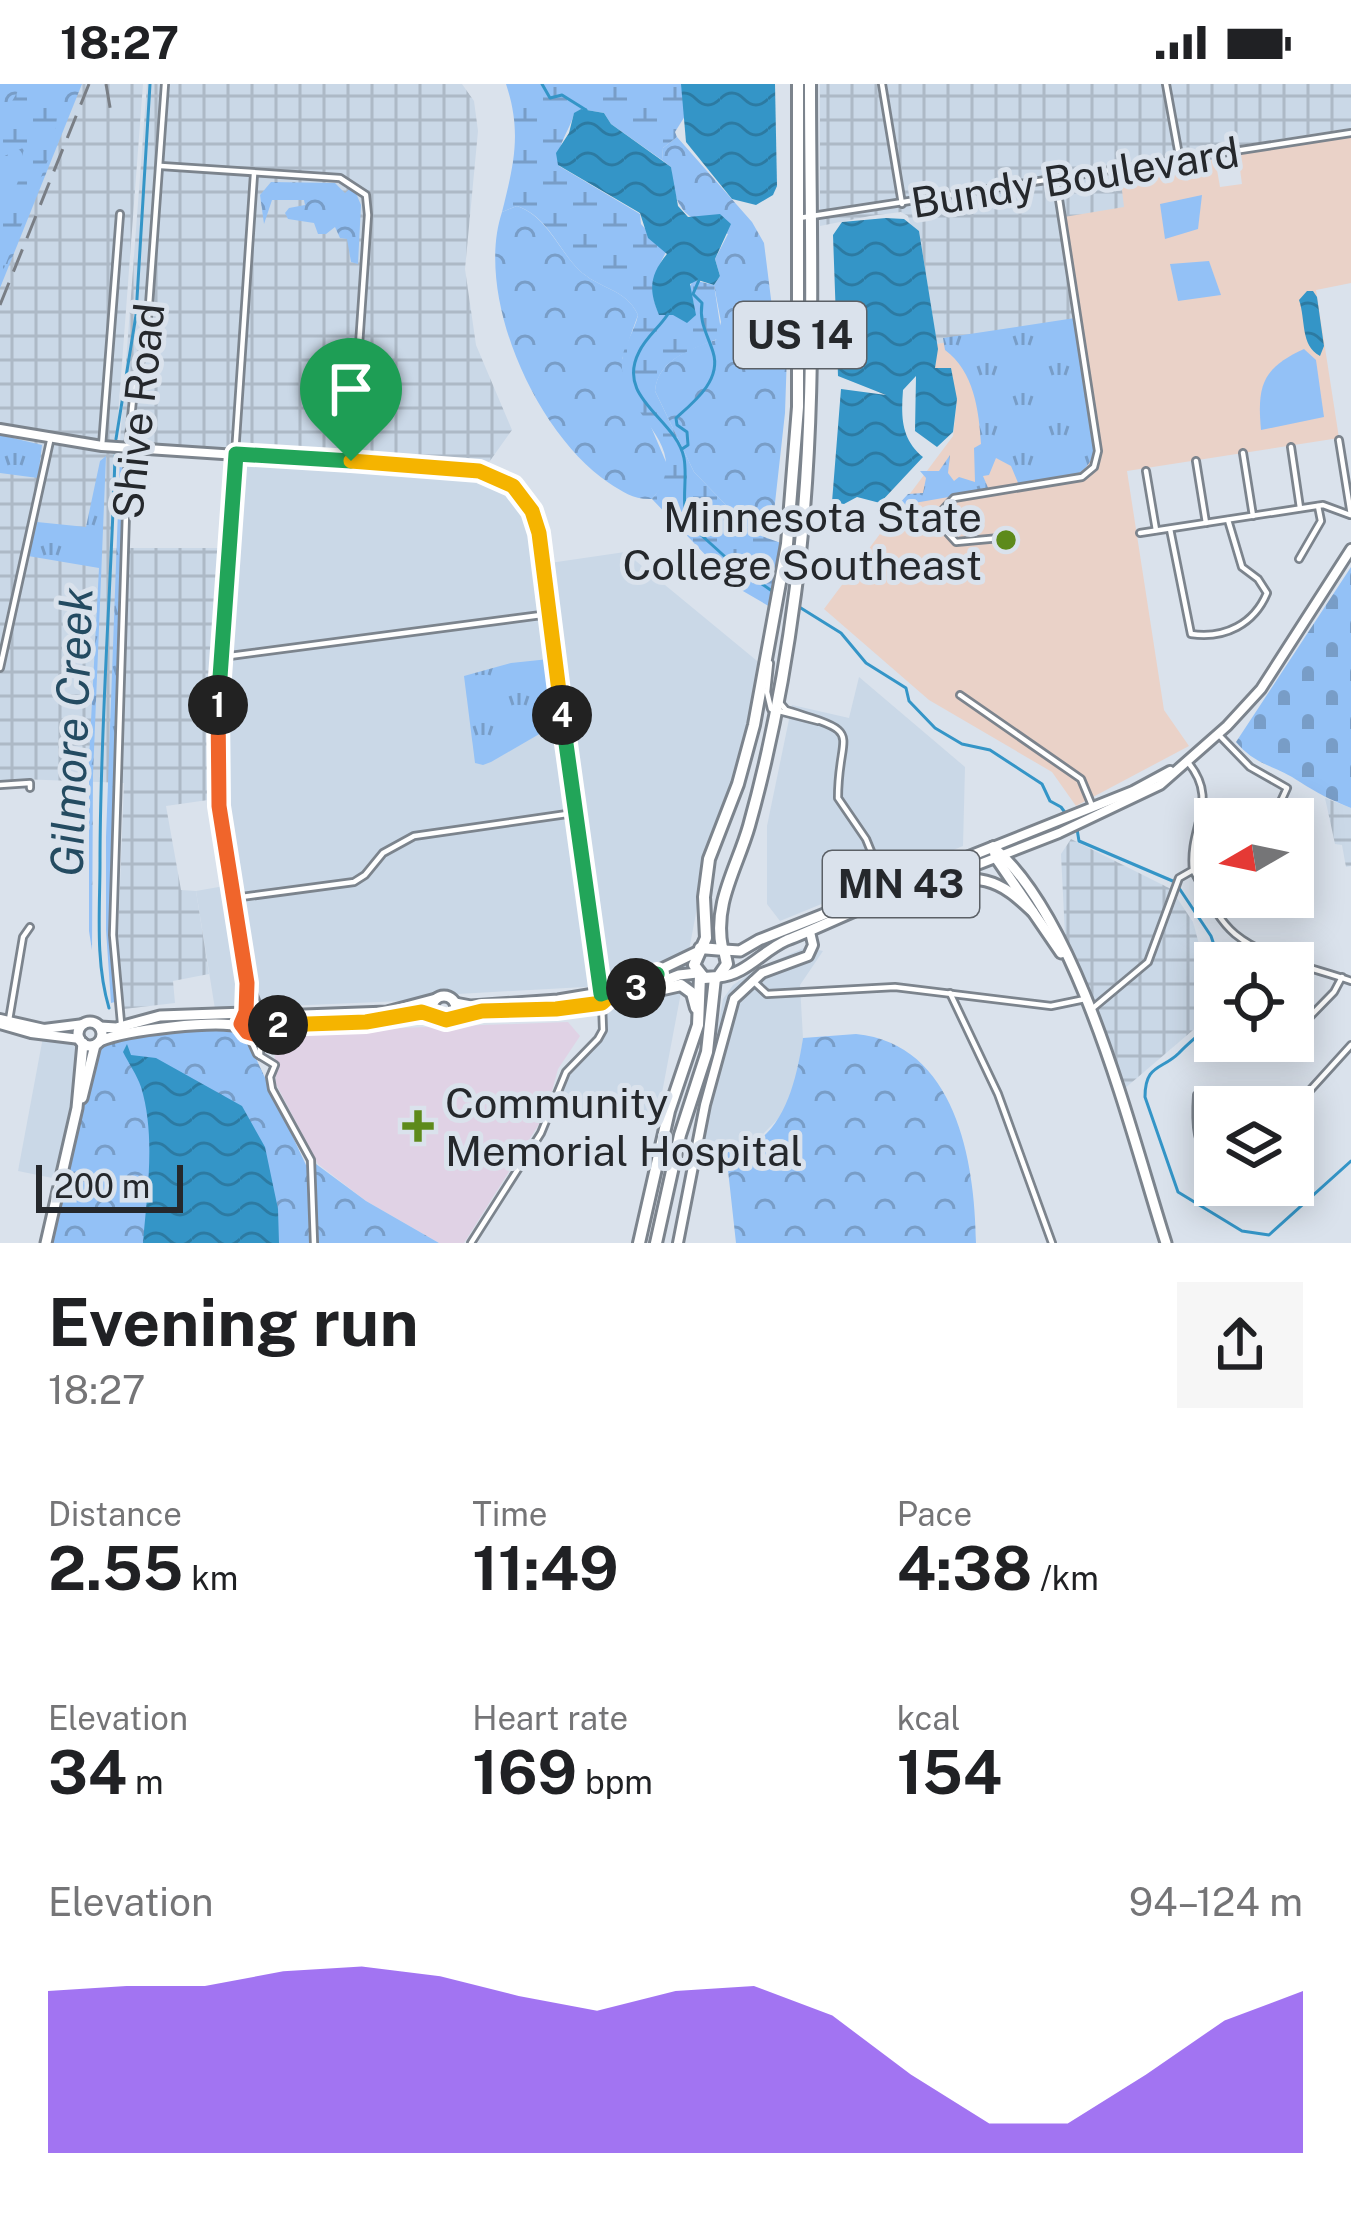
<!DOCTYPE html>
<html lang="en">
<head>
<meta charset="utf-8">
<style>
	:root { --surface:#fff; --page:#f6f6f6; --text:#202124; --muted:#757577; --accent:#7c3aed }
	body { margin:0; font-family:"Public Sans",sans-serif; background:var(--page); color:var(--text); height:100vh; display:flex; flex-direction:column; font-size:45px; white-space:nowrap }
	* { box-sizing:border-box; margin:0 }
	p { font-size:39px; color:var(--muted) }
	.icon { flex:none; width:66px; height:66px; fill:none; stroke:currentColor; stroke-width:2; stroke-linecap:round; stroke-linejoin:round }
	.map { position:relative; height:1159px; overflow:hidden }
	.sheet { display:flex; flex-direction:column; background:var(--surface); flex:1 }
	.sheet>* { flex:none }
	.needle { width:78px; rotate:261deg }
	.tools { position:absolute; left:1194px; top:714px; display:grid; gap:24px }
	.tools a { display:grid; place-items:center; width:120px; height:120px; border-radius:0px; background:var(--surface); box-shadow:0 6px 30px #0003; font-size:60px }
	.scale { position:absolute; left:36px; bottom:30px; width:147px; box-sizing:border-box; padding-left:12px; border:6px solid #25282c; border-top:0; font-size:33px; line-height:42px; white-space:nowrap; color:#25282c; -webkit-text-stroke:9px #dae2ec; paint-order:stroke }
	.pin { position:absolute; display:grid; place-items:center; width:102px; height:102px; color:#fff; margin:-123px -51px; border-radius:50% 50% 50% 0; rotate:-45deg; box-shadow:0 0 12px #0007 }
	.pin .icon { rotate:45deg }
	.km { position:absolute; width:60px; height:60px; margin:-30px; border-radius:50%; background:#222; color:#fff; font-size:33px; line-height:60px; text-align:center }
	.round { display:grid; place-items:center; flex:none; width:126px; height:126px; border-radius:0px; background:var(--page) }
	.head { display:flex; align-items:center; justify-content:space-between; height:204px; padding:0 48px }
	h1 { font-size:66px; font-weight:700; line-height:90px }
	.stats { display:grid; grid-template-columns:repeat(3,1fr); gap:18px; height:204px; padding:12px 48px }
	.stats div { display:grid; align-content:center }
	.stats b { font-size:60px; font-weight:700 }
	.stats small { font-size:33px; font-weight:400 }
	.stats p { font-size:33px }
	.chart { height:336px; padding:24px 48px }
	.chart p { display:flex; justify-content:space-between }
	.chart svg { width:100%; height:216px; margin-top:12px; fill:var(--accent); opacity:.7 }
	.status { display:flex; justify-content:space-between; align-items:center; height:84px; padding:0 60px; background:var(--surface); direction:ltr }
	.status svg { height:33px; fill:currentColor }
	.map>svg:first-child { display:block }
	.built { fill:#cad8e7 }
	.industrial { fill:url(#industrial-grid) }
	.education { fill:#ead2c8 }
	.medical { fill:#e0d2e5 }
	.grass { fill:url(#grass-tufts) }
	.forest { fill:url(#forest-crowns) }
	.wetland { fill:url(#wetland-marsh) }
	.cemetery { fill:url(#cemetery-stones) }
	.pitch { fill:#93c1f6 }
	.water { fill:url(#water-waves) }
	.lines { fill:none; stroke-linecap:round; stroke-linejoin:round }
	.stream { stroke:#3495c7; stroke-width:3 }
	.street-casing { stroke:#7c848d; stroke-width:10 }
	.secondary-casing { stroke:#7c848d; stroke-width:14 }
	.primary-casing { stroke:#7c848d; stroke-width:15 }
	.highway-casing { stroke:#7c848d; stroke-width:16 }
	.street { stroke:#fff; stroke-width:4.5 }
	.secondary { stroke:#fff; stroke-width:8 }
	.primary { stroke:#fff; stroke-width:9 }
	.highway { stroke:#fff; stroke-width:10 }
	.rail { stroke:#797e85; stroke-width:3; stroke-dasharray:24 12; stroke-linecap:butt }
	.split-1-casing { stroke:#fff; stroke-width:24 }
	.split-2-casing { stroke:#fff; stroke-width:24 }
	.split-3-casing { stroke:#fff; stroke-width:24 }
	.split-4-casing { stroke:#fff; stroke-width:24 }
	.split-5-casing { stroke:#fff; stroke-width:24 }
	.split-1 { stroke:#22a559; stroke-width:15 }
	.split-2 { stroke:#f0652b; stroke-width:15 }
	.split-3 { stroke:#f5b400; stroke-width:15 }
	.split-4 { stroke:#22a559; stroke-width:15 }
	.split-5 { stroke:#f5b400; stroke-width:15 }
	.poi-dot { fill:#5d8a1b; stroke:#dae2ec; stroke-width:4.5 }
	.labels { text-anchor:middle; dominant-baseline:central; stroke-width:10; stroke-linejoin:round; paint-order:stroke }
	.shield { fill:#dae2ec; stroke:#5b6066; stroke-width:3 }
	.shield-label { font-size:39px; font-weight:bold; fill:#25282c }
	.street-label { font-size:42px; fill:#25282c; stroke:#dae2ec }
	.poi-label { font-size:42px; fill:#25282c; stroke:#dae2ec; text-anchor:end }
	.water-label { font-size:45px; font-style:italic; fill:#244b61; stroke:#dae2ec }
</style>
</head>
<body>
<div class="status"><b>18:27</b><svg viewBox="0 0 49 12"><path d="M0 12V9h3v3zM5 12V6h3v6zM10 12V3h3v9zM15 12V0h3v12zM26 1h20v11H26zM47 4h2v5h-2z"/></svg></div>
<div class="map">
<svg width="1351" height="1159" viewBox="0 0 1351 1159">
	<defs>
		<pattern id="industrial-grid" width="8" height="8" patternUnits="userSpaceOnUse" patternTransform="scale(3)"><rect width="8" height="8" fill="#cad8e7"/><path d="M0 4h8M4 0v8" fill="none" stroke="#adb9c6"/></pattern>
		<pattern id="grass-tufts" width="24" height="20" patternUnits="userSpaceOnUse" patternTransform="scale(3)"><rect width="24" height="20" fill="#93c1f6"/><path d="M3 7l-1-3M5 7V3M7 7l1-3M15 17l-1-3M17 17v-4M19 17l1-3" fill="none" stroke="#789dc7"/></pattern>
		<pattern id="forest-crowns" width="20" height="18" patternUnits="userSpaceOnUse" patternTransform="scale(3)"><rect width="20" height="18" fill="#93c1f6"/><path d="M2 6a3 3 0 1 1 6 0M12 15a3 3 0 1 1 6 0" fill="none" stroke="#789dc7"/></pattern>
		<pattern id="wetland-marsh" width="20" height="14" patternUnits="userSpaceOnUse" patternTransform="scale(3)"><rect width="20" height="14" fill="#93c1f6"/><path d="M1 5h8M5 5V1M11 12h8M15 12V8" fill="none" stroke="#789dc7"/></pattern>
		<pattern id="cemetery-stones" width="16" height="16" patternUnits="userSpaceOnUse" patternTransform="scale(3)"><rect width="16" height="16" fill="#93c1f6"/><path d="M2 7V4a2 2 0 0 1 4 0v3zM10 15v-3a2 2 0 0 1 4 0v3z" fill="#789dc7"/></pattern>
		<pattern id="water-waves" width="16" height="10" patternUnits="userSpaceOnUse" patternTransform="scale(3)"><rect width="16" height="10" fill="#3495c7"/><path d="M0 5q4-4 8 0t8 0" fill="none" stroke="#2c7aa2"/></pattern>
	</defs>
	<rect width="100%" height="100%" fill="#dae2ec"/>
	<g class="built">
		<path d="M241,371L498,392L532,427L543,480L625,468L762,581L743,660L704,787L658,1030L576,1032L555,1025L563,999L605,953L602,902L458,910L426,916L215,925L196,807L230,801L219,722L217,631Z"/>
		<path d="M859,593L965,683L963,762L780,837L767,820V742L792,621L849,634Z"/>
		<path d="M806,863L823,867L800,901L803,954L796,1002L780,1033L755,1058L739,1067L697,1063L723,915L733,901L757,885Z"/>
		<path d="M43,953L69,957L76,964L75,994L85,1009L67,1097L18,1087Z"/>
	</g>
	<g class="industrial">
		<path d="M0,0H143L115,372L112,464H227L215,715L166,722L181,806L196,807L209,890L173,897L175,919L124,925L118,850L124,699L20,695L0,698Z"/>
		<path d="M147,0H462L474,17L478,47L465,185L476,261L512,346L487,381L120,357Z"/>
		<path d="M820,0H1351V44L1052,90L1053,98L1120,89L1125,123L1073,236L937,260L919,147L911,142L908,132L901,128L870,132L820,142Z"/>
		<path d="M1325,714L1351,724V782L1346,783L1342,761L1335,760Z"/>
		<path d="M1071,755L1171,805L1193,838L1210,901L1199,941L1124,1005L1065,851L1061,770Z"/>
	</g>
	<path class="education" d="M1351,52V199L1316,206L1339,354L1127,387L1164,626L1189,662L1076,722L1052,688L929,616L824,525L953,352L957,315L935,285L937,260L1073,236L1058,134L1124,123L1120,89L1215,74L1220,103L1242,100L1238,70Z"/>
	<path class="medical" d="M568,938L580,952L558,985L546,1029L464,1159H439L366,1117L318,1080L276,1000L274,957L289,948Z"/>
	<g class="grass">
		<path d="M1075,234L1095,360C1093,400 1049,397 1019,401L1011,382L996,374L989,391L983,392L989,406L897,422L908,410L923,409L926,394L920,387H939L950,371L948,389L954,397L959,393L975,398L974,364L981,360C979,327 974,287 945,266L943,254Z"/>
		<path d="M0,351L42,361L38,394L0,389Z"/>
		<path d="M120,371L124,374L111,850L115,918L111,919L106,846V753Z"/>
		<path d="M106,372L93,691L92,866L89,847V675L99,484L28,472L37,438L86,443L100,377Z"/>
		<path d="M549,575L560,638L491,678L483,681L475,679L464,592L511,579Z"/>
	</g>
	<g class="forest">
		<path d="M0,0H82L0,204Z"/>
		<path d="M677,53L752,138L764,159L772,223L787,270L785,329L773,437L768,448L753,449L694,388L655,307C657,277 690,264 716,256L721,238L714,201L720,192L715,175L728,150C686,133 675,131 671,83L662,76L663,64Z"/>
		<path d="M271,98L335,99L345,109L353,102L361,121L358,180L351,178L347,155L340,154L335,143L326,150H318L314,139L288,135L285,129L289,124L305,121L304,116H272L264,140L260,111Z"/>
		<path d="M517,122C546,132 557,163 578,185C599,206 625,203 638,231L622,275L669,385L665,399L652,415C634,416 623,408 609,399C537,351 474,213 502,128Z"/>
		<path d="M233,944L245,951L306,1081L316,1080L366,1117L439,1159H53L85,1009L103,961L131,951Z"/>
		<path d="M856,950C956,960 975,1077 976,1159H736L726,1068C782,1064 796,999 803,954Z"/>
	</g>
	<g class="wetland">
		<path d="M22,0H55L51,15L58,23L54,61L0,194V110H12C23,94 18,79 25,63L0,74V38Z"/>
		<path d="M506,0H685V32L675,48L677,53L663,64L662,76L611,40L604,29L581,25L574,30C569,48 555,63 559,82L640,130L641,140L666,168C655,190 647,203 659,230H673L694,220L689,205L693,196L714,201L722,253C695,265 658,273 655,307L694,388L753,449L781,459L772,524L736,503L652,415C698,359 617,332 622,276C623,262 635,246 638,231C625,203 599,206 578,185C557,163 547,132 517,122L502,128C514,80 522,48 506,0Z"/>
	</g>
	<path class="cemetery" d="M1351,483V724C1331,716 1317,709 1300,698C1276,681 1257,683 1236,658Z"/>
	<g class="pitch">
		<path d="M1202,111L1198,145L1165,155L1160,120Z"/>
		<path d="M1209,177L1221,211L1178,217L1170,180Z"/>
		<path d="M1304,265L1316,276L1324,333L1261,346C1257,302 1262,284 1304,265Z"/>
	</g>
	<g class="water">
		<path d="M681,0H775L777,102L773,111L756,121L732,115L686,58Z"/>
		<path d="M581,25L604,29L611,40L671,83L678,122L688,133L720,130L731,140L715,175L720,192L714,201L698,196L690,200L696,231L687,239L673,231H659C648,205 650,191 667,170L648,154L640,129L558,81L556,69L569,49L574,29Z"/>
		<path d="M886,134L904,135L919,147L938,265L935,284H951L957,315L953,348L937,363L915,347L916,292L903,306C901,333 901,355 923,373L880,419L857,413L844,420L832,418L841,305L886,311L838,292L833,151L842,138Z"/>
		<path d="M1307,207H1313L1317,213L1324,262L1320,272C1300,261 1306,236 1299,216Z"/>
		<path d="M127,960L131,971L156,974L242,1022L265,1063L278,1125L279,1159H143C147,1109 156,1052 141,1003C137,991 129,980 123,968Z"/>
	</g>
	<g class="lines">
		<g class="stream">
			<path d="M542,0L550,14L562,11L586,26"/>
			<path d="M668,230C659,244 646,253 639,268C615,315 676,334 684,374C688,396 680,419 689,440L732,479L772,507"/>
			<path d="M116,355L136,231L150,0"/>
			<path d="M682,365L688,361L687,348L677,341L676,334C694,318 722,296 713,268C707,249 699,239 702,219L693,210L699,196"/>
			<path d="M796,521L841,549L866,579L906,604L909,617L935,644L962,660L990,666L1042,700L1050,717L1061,723L1077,745L1079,757L1175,798L1211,852L1220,879"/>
			<path d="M109,924C95,877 100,826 100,778C100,643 111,508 115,372"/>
			<path d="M1215,934C1204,948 1191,956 1179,969C1162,986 1145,980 1145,1013L1178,1108L1242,1147L1269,1151L1351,1077"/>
		</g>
		<g class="street-casing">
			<g id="street">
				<path d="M882,0L902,120"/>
				<path d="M1166,0L1180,77"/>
				<path d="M161,82L340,94L366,111L368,131L351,377"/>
				<path d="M799,134L1351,49"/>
				<path d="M1339,356L1351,431"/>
				<path d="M102,362L120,130"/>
				<path d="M1291,363L1300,424"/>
				<path d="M1243,369L1253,432"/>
				<path d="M235,370L254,90"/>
				<path d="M1196,377L1206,439"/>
				<path d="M1146,387L1156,446"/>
				<path d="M1170,445L1191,550C1225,555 1254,540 1267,509L1258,495L1242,483L1228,436"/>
				<path d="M1140,449L1323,421L1350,431"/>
				<path d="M1011,453L956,458L946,447L943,426L954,414L1082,393L1094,383L1098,367L1056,96"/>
				<path d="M1299,475L1321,437L1318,422"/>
				<path d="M222,573L549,530"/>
				<path d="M770,579L767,608L771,625L818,637"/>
				<path d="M0,584L50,357"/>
				<path d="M960,611L1081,695L1093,724"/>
				<path d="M781,620L786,626C868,651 838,644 838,714L866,755L886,804"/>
				<path d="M1220,652L1250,683L1287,704L1273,735"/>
				<path d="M0,701L30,699V704"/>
				<path d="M1193,786C1205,807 1216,834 1235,850C1265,875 1315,884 1351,897"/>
				<path d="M234,814L354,798L365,791L383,769L414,752L574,729"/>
				<path d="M752,896L767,910L895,903L1051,922L1085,915"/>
				<path d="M950,909L998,1010L1052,1159"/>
				<path d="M1093,924L1148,878L1179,794L1193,786C1188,741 1221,717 1187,677"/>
				<path d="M9,936L23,853L30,843"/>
				<path d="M121,939L113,851L128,364L134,305L147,249L165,0"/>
				<path d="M247,948L257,970L275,981L270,993L272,1005L311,1076L314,1159"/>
				<path d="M260,948V972"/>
				<path d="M1293,950L1334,908L1342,893"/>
				<path d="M1270,973L1286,957"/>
				<path d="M1197,1011C1195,1041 1196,1062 1215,1087"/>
				<path d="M1293,1025L1351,961"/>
				<path d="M1293,1073V1093"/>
				<path d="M1244,1101H1281"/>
				<path d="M471,1159L541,1049L566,988L598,955L603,946L602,919L615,910"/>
			</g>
		</g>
		<g class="secondary-casing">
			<g id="secondary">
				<path d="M0,345L102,362L479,387C513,396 528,416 539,449L599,913"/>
				<path d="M235,370L217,631L219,722L247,899L258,927"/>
				<path d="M993,763L1133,707L1170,687"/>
				<path d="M944,794L1059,749L1160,701L1227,642L1261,605L1351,465"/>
				<path d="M246,927L247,900"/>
				<path d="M0,935L44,945L84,940"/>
				<path d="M0,940L31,949L80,955"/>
				<path d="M678,1159L705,1021L734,915L762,889L808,872L813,861L810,848"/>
			</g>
		</g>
		<g class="primary-casing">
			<g id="primary">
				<path d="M993,763C1080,836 1131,1050 1166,1159"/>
				<path d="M993,763L996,774L1061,869"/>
				<path d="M724,866L740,867L759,856L993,763"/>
				<path d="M718,893C746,891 762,867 787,856C839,837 932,783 986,797C1006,802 1019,815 1033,828"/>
				<circle cx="444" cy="924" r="12"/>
				<path d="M455,919L471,922L558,916L618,906L697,868"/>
				<circle cx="253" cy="938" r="12"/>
				<path d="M262,929L276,932L387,928L436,915"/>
				<path d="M453,932L612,917L679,891L697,889"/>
				<circle cx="90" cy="950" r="12"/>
				<path d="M100,943L116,944L160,932L245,929"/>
				<path d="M263,946L291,939L366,938L434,930"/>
				<path d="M100,957C125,946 219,935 242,943"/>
				<path d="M82,1014L95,961"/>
				<path d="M46,1159L77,1024L83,959"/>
			</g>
		</g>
		<g class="highway-casing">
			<g id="highway">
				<path d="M700,864L724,866L727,880L718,893L704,894L694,881L706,854L704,813L709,775L738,700L754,641L787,460L798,323V0"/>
				<path d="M722,864C713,819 737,784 749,742C770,667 785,587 795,510C818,341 810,170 810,0"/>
				<path d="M632,912L681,901L692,909L696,924"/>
				<path d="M639,1159L669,1027L698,941L700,892"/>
				<path d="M656,1159L680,1051L707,968L715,894"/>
			</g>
		</g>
		<use href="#street" class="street"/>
		<use href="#secondary" class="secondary"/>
		<use href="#primary" class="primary"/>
		<use href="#highway" class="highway"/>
		<g class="rail">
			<path d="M106,0L111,29"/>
			<path d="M0,221L89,0"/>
		</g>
	</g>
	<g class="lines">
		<g class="split-1-casing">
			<path id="split-1" d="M218,621L236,370L351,377"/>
		</g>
		<g class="split-2-casing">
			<path id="split-2" d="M218,621L219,722L247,899L246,928L241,940L247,948L254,950L278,941"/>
		</g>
		<g class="split-3-casing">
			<path id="split-3" d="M278,941L366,938L422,928L446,936L482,927L556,925L602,919L611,911L636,904"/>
		</g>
		<g class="split-4-casing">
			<path id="split-4" d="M562,631L601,910L657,890L636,904"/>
		</g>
		<g class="split-5-casing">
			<path id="split-5" d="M351,377L479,387L513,402L532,427L539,449L562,631"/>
		</g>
		<use href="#split-1" class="split-1"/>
		<use href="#split-2" class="split-2"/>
		<use href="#split-3" class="split-3"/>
		<use href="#split-4" class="split-4"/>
		<use href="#split-5" class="split-5"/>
	</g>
	<g class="poi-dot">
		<circle cx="1006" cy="456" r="12"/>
		<path d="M412 1024h12v12h12v12h-12v12h-12v-12h-12v-12h12z"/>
	</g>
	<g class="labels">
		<g class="shield">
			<rect x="734" y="218" width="132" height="66" rx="9"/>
			<rect x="823" y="767" width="156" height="66" rx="9"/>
		</g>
		<g class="shield-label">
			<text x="800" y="251">US 14</text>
			<text x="901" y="800">MN 43</text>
		</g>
		<g class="street-label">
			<text transform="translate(1075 93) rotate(-9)">Bundy Boulevard</text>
			<text transform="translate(138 327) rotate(-84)">Shive Road</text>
		</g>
		<g class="poi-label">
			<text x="982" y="432">Minnesota State<tspan x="982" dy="48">College Southeast</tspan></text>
			<text x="445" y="1018" text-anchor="start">Community<tspan x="445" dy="48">Memorial Hospital</tspan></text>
		</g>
		<g class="water-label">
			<text transform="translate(71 648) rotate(-88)">Gilmore Creek</text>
		</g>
	</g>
</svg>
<div class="tools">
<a><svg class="needle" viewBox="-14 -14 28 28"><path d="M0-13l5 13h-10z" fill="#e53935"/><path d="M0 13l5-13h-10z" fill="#757577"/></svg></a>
<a><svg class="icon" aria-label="locate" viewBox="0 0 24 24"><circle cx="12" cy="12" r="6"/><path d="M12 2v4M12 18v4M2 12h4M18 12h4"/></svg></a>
<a><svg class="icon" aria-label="layers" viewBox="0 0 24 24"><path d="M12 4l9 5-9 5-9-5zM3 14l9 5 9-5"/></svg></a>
</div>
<div class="scale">200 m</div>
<div class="pin" style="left:351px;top:377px;background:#1e9e55"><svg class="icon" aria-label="arrive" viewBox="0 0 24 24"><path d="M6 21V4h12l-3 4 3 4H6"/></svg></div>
<b class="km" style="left:218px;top:621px">1</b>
<b class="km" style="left:278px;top:941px">2</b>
<b class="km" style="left:636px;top:904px">3</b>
<b class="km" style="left:562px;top:631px">4</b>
</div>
<section class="sheet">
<div class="head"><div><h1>Evening run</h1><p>18:27</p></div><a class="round"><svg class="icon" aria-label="share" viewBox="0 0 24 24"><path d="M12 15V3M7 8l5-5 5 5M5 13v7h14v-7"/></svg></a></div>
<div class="stats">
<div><p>Distance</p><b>2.55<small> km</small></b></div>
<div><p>Time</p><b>11:49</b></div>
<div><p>Pace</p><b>4:38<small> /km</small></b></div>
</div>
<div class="stats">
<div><p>Elevation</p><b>34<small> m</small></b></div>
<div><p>Heart rate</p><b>169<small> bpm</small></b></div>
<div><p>kcal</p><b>154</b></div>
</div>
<div class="chart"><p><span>Elevation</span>94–124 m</p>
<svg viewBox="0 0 160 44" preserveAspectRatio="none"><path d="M0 44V11L10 10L20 10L30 7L40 6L50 8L60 12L70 15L80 11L90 10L100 16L110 28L120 38L130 38L140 28L150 17L160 11V44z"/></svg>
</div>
</section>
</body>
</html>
